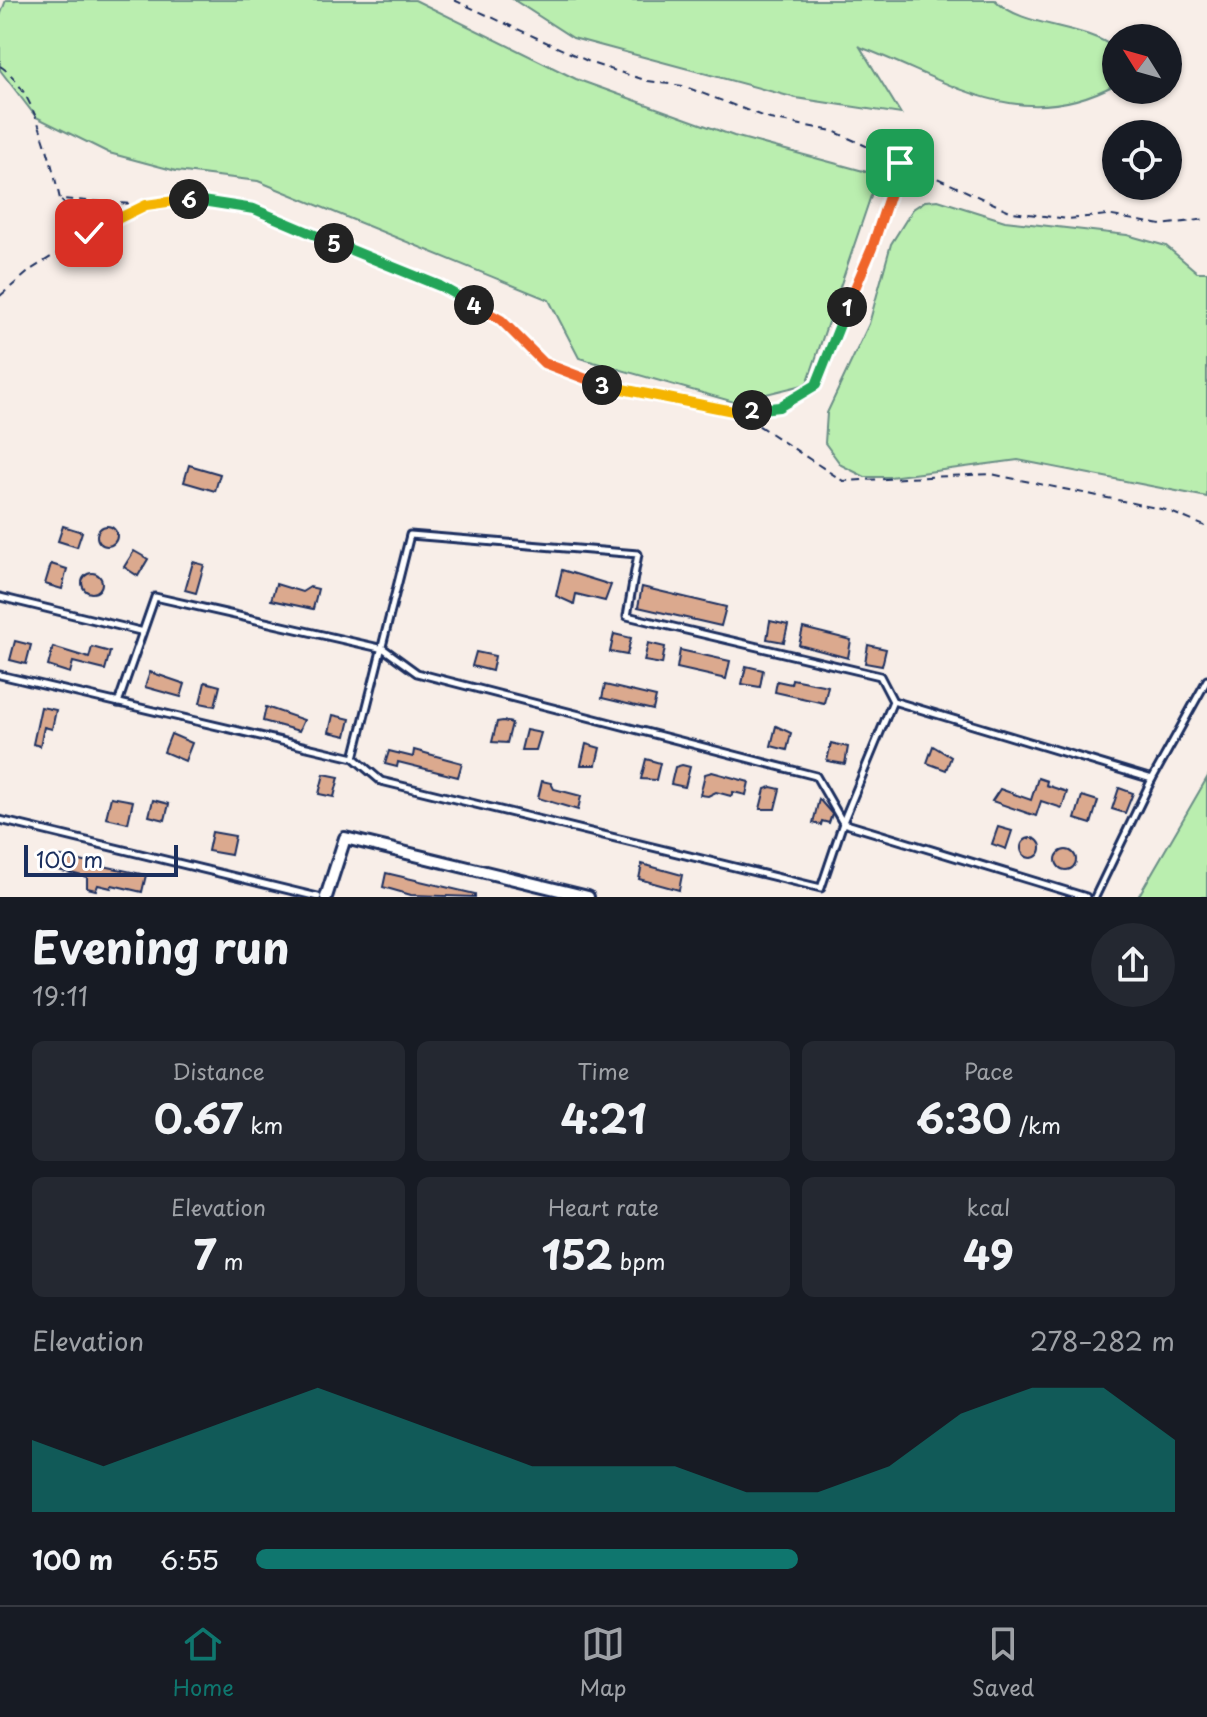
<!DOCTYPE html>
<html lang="en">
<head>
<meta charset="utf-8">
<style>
	:root { --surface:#171b24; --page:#242831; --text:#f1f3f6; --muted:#9ea1a6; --line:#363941; --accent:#0f766e }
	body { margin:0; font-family:"Playpen Sans",sans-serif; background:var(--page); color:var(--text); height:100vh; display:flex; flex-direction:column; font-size:30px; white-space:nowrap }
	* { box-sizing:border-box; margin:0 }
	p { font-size:26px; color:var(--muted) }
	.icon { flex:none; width:44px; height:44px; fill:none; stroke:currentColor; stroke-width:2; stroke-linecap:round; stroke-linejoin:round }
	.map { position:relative; height:897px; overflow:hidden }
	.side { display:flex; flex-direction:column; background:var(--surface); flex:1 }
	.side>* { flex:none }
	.needle { width:52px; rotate:307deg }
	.tools { position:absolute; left:1102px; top:24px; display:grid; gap:16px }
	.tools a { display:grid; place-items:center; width:80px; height:80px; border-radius:50%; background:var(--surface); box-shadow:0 2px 6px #0004; font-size:40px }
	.scale { position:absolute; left:24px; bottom:20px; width:154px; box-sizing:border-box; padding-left:8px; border:4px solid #1b2f5e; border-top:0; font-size:22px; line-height:28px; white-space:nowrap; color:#1b2f5e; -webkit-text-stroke:6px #fff; paint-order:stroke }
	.pin { position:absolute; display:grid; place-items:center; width:68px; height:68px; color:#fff; margin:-34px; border-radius:16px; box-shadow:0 4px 12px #0006 }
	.km { position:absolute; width:40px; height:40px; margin:-20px; border-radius:50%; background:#222; color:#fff; font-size:22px; line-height:40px; text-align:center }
	.round { display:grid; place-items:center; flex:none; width:84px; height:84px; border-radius:42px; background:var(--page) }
	.head { display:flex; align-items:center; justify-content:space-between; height:136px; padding:0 32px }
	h1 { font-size:44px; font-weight:700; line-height:60px }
	.figures { display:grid; grid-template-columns:repeat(3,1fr); gap:12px; height:136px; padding:8px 32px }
	.figures div { display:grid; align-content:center; border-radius:12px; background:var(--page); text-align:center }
	.figures b { font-size:40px; font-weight:700 }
	.figures small { font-size:22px; font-weight:400 }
	.figures p { font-size:22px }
	.chart { height:224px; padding:16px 32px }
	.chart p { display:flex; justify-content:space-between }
	.chart svg { width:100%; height:144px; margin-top:8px; fill:var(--accent); opacity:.7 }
	ul { padding:0 32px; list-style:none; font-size:26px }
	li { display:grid; grid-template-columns:128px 96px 1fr; align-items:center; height:60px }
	li i { height:20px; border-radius:10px; background:var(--accent) }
	.menu { display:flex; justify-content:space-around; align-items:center; height:112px; border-top:2px solid var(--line); background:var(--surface); font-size:22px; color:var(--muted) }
	.menu a { display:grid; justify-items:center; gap:4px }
	.menu .on { color:var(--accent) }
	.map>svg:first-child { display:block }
	.green { fill:#baeeaf; stroke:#6a8e86; stroke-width:2 }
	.building { fill:#dba98e; stroke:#1b2f5e; stroke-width:2 }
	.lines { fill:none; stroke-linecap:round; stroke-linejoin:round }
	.lane-casing { stroke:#1b2f5e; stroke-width:11 }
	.street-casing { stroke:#1b2f5e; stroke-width:16 }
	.path { stroke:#1b2f5e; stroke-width:2; stroke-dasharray:8 6; stroke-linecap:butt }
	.lane { stroke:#fff; stroke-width:5 }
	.street { stroke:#fff; stroke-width:10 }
	.split-1-casing { stroke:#fff; stroke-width:16 }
	.split-2-casing { stroke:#fff; stroke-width:16 }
	.split-3-casing { stroke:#fff; stroke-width:16 }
	.split-4-casing { stroke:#fff; stroke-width:16 }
	.split-5-casing { stroke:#fff; stroke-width:16 }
	.split-6-casing { stroke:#fff; stroke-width:16 }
	.split-7-casing { stroke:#fff; stroke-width:16 }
	.split-1 { stroke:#f0652b; stroke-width:10 }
	.split-2 { stroke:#22a559; stroke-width:10 }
	.split-3 { stroke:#f5b400; stroke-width:10 }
	.split-4 { stroke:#f0652b; stroke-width:10 }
	.split-5 { stroke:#22a559; stroke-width:10 }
	.split-6 { stroke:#22a559; stroke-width:10 }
	.split-7 { stroke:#f5b400; stroke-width:10 }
</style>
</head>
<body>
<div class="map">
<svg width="1207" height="897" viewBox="0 0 1207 897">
	<rect width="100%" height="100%" fill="#f8eee8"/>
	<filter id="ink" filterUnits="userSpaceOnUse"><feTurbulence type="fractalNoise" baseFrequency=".0125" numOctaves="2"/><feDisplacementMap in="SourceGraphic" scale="16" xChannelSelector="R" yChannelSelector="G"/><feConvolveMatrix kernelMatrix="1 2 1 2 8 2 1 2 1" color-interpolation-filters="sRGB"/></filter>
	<g filter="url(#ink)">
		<g class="green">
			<path d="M6,0H415L576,79L734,136L878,175L807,384L734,402L579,358L549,300L258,181L176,171L109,153L36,117L0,70V16Z"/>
			<path d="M514,0H995C1022,28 1083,23 1116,49V84C1019,136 951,81 860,47L901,114L796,98L573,38Z"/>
			<path d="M938,200L1005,221L1127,235L1166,246L1197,272H1207V497L1018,460L890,477H865L841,465L825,443L827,413L869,324L891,244L913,209L925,201Z"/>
			<path d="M1207,778V897H1138Z"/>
		</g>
		<g class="building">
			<path d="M189,465L220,474L215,491L184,482Z"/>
			<path d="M63,526L82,532L77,547L58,541Z"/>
			<circle cx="107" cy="536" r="10"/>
			<path d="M134,551L148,559L138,576L124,567Z"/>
			<path d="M193,562L204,565L196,593L185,590Z"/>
			<path d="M51,564L67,569L62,589L45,584Z"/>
			<path d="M562,570L611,585L605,601L576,594L574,604L556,596Z"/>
			<circle cx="92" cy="583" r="10"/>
			<path d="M276,584L302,592L310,587L318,589L313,609L271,600Z"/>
			<path d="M642,587L726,607L721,626L638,607Z"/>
			<path d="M770,621L788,625L784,642L767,639Z"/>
			<path d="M803,628L851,640L848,658L799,645Z"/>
			<path d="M614,634L631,638L627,655L610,652Z"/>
			<path d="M15,641L31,645L26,664L10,660Z"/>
			<path d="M648,643L665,647L662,664L644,661Z"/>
			<path d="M868,645L886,649L882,666L865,663Z"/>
			<path d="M53,647L89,658L92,647L110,652L105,670L73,662L70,673L48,666Z"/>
			<path d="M680,650L730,661L726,679L677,668Z"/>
			<path d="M476,652L495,656L492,671L472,666Z"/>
			<path d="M746,666L763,670L760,687L742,684Z"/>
			<path d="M150,672L185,684L181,697L145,687Z"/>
			<path d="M792,679L828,686L824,703L775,692L777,681L791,684Z"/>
			<path d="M205,682L220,686L215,706L200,703Z"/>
			<path d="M605,685L656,697L653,710L602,698Z"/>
			<path d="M41,707L56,710L52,729L44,727L40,746L33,744Z"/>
			<path d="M266,707L304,720L299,731L263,721Z"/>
			<path d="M333,715L350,719L346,736L329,732Z"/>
			<path d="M503,721L512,723L507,743L492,742L497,722Z"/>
			<path d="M776,726L791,733L787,750L771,746Z"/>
			<path d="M526,730L541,733L536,750H521Z"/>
			<path d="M171,734L192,743L185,761L164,752Z"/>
			<path d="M831,743L848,747L845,764L827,761Z"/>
			<path d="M586,744L600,748L596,765H581Z"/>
			<path d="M933,746L951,757L946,770L927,763Z"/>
			<path d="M414,750L462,763L458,777L398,762L397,767L385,764L389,751L413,757Z"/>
			<path d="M646,759L660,763L656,780L641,779Z"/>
			<path d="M682,765L690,767L685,787L671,784L675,767Z"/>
			<path d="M712,772L749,782L746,795L733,792L731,796L716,792L708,796L700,795L705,774Z"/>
			<path d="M324,774L339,777L334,797L319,794Z"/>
			<path d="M1038,778L1047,781L1046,785L1067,792L1062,808L1041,801L1036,816L992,801L1000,789L1031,800Z"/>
			<path d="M542,781L551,783L554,789L581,796L578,810L538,798Z"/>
			<path d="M771,787L780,789L775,809H760L765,789Z"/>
			<path d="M1119,788L1133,793L1125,813L1112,809Z"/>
			<path d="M1082,796L1098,801L1091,824L1075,819Z"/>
			<path d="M111,797L133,801L128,823L106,818Z"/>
			<path d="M819,799L832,814L829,823L822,821L821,825L813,823Z"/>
			<path d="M153,800L169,804L165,820L149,816Z"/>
			<path d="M998,827L1012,831L1006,849L992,844Z"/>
			<path d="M212,832L235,836L231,855L208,851Z"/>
			<circle cx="1031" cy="848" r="10"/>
			<circle cx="1066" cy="860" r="10"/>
			<path d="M61,857L146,875L142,892L112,885L111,888L98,885L96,890L87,888V877L58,870Z"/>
			<path d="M642,864L682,875L679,890L639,879Z"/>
			<path d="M386,873L475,894V897L411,895L383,887Z"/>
		</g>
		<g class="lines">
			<g class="lane-casing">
				<g id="lane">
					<path d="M0,597L140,631"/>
					<path d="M0,675L354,758L381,781L821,888L843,823L1086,897"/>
					<path d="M118,703L155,597L384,649L417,673L816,776L843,823"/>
					<path d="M354,758L410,535L638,554L627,616L880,676L893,701L1152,779"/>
					<path d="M0,820L318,897"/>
					<path d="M843,822L893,701"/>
					<path d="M1095,897L1152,779L1207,680"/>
				</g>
			</g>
			<g class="street-casing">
				<path id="street" d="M326,897L345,838L588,897"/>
			</g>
			<g class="path">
				<path d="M454,0L594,64L648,81L683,86L770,119L833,131L1012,212L1068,219L1107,215L1161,225L1207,219"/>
				<path d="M0,66C34,87 51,161 60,199L145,205"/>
				<path d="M61,200L88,232"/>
				<path d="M0,296L32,269L89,233L146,205L194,198L254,209L440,286L501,320L544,363L593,384L738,412L843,481L991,474L1166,510L1207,527"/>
				<path d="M739,412L779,407L816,385L872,248L900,163"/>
			</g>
			<use href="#lane" class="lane"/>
			<use href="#street" class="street"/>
		</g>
	</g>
	<g class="lines" filter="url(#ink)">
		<g class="split-1-casing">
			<path id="split-1" d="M847,307L872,248L900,163"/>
		</g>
		<g class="split-2-casing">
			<path id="split-2" d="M752,410L779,407L816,385L847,307"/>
		</g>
		<g class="split-3-casing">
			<path id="split-3" d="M602,385L738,412L752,410"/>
		</g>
		<g class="split-4-casing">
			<path id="split-4" d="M474,305L501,320L544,363L602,385"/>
		</g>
		<g class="split-5-casing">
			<path id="split-5" d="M334,243L440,286L474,305"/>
		</g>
		<g class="split-6-casing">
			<path id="split-6" d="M189,199L254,209L334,243"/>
		</g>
		<g class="split-7-casing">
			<path id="split-7" d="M89,233L146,205L189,199"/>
		</g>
		<use href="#split-1" class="split-1"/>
		<use href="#split-2" class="split-2"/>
		<use href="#split-3" class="split-3"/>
		<use href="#split-4" class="split-4"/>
		<use href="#split-5" class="split-5"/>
		<use href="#split-6" class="split-6"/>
		<use href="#split-7" class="split-7"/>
	</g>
</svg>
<div class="tools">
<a><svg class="needle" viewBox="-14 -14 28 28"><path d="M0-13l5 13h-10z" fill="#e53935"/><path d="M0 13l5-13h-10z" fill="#9ea1a6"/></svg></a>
<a><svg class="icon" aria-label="locate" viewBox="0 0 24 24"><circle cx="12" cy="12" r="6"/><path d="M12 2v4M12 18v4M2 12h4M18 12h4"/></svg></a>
</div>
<div class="scale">100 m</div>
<div class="pin" style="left:900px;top:163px;background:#1e9e55"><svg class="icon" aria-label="arrive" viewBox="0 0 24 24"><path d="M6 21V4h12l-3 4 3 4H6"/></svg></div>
<div class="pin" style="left:89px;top:233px;background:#d93025"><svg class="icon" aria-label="check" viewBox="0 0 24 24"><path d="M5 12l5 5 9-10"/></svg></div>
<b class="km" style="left:847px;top:307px">1</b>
<b class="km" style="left:752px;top:410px">2</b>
<b class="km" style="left:602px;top:385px">3</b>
<b class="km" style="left:474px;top:305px">4</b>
<b class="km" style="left:334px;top:243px">5</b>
<b class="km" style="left:189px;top:199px">6</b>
</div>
<section class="side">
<div class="head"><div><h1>Evening run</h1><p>19:11</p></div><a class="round"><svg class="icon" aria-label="share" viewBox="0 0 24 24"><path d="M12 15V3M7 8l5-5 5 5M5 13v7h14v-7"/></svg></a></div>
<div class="figures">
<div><p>Distance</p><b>0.67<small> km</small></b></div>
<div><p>Time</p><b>4:21</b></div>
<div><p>Pace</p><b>6:30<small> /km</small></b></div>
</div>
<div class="figures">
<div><p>Elevation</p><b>7<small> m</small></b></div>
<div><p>Heart rate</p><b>152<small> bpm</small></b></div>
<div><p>kcal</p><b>49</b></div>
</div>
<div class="chart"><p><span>Elevation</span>278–282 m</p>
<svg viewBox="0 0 160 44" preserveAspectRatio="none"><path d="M0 44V22L10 30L20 22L30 14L40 6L50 14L60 22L70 30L80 30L90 30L100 38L110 38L120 30L130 14L140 6L150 6L160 22V44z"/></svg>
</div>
<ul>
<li><b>100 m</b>6:55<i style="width:59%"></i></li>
</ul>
</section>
<nav class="menu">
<a class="on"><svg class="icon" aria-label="home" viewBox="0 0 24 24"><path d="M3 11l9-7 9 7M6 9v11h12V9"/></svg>Home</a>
<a><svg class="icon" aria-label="map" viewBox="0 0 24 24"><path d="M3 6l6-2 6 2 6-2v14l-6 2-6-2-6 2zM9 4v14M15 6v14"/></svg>Map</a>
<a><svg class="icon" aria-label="saved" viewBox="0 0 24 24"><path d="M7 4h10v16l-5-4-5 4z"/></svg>Saved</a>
</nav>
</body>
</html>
